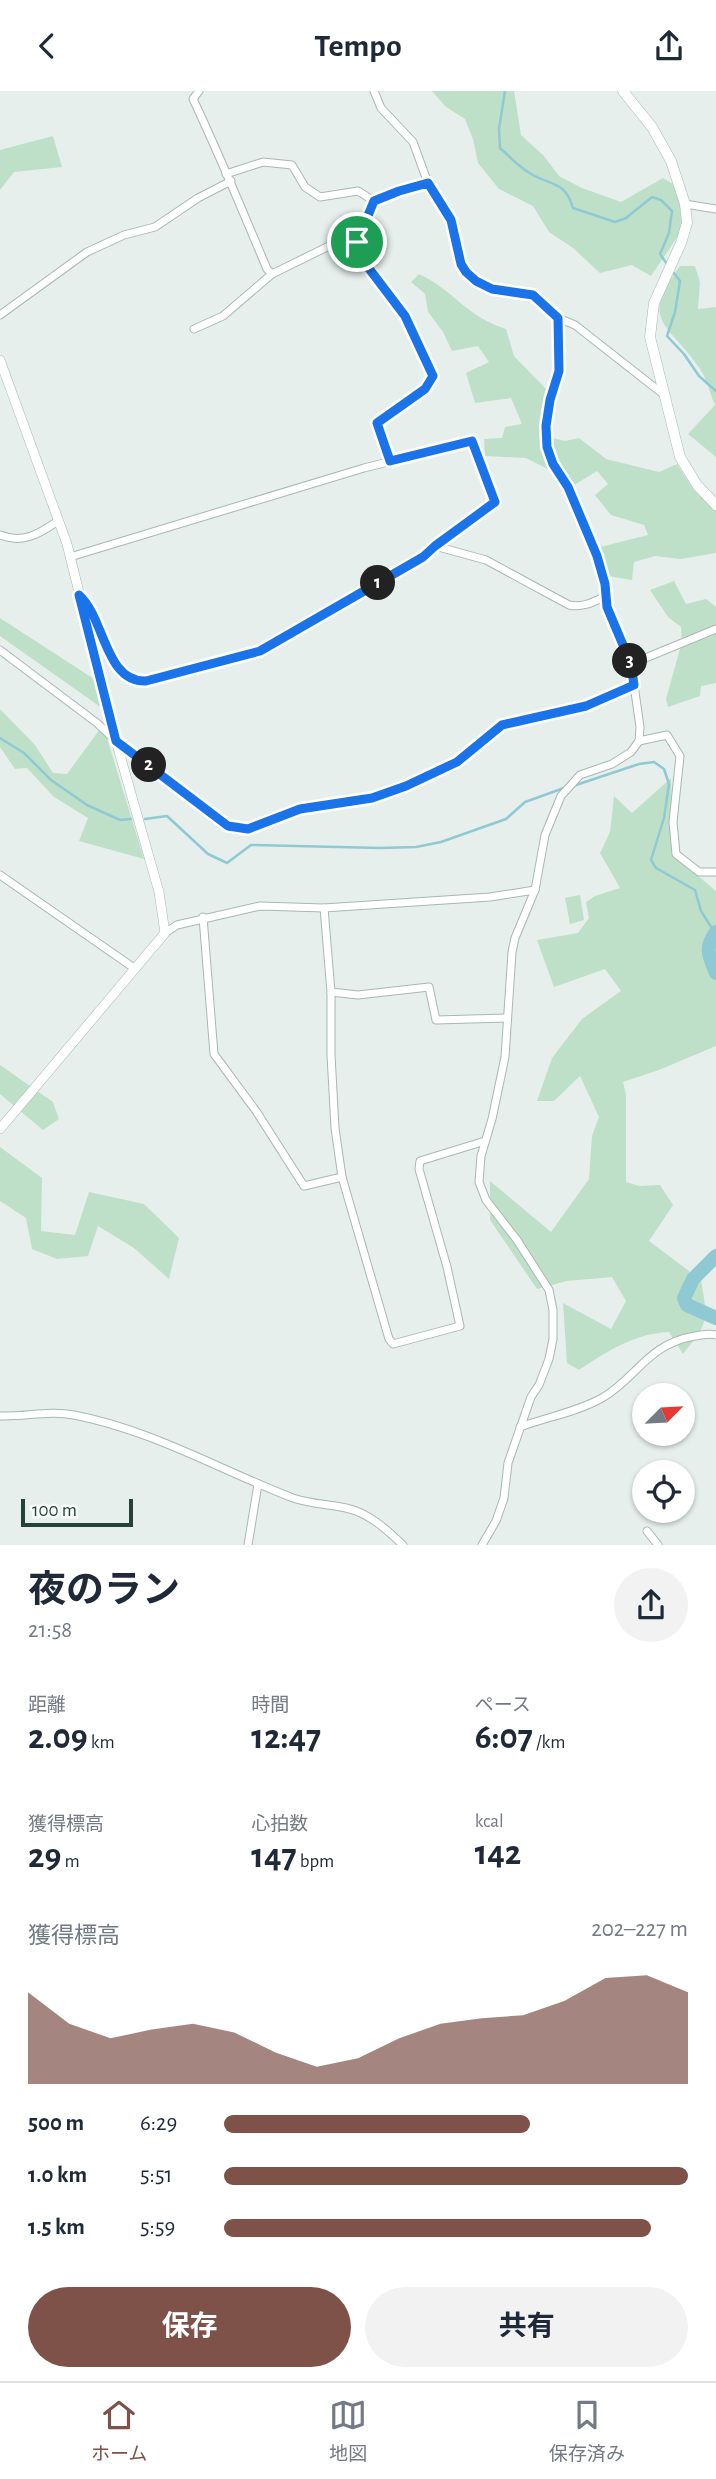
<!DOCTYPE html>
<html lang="ja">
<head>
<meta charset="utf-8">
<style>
	:root { --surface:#fff; --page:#f2f2f3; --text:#1f2937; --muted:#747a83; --line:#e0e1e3; --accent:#7f5249 }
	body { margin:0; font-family:"Alegreya Sans","Noto Sans JP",sans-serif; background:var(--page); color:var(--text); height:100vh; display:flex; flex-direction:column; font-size:26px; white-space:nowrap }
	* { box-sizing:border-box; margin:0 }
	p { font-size:23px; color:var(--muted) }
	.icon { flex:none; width:38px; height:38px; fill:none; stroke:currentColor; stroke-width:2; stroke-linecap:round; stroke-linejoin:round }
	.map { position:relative; height:1454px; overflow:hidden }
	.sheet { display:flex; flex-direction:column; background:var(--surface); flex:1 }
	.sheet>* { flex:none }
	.needle { width:46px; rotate:66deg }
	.tools { position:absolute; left:632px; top:1292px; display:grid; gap:14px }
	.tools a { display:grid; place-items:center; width:63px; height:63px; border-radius:50%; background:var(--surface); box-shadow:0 2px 5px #0004; font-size:35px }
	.scale { position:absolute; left:21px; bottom:18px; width:112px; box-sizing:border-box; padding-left:7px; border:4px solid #24423a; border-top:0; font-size:19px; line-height:24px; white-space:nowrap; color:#24423a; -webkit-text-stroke:5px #f7fbf9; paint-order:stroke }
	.pin { position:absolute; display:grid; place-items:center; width:60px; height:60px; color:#fff; margin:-30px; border:4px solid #fff; border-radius:50%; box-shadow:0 2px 7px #0007 }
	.km { position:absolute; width:35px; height:35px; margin:-18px; border-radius:50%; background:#222; color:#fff; font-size:19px; line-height:35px; text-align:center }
	.round { display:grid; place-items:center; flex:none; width:74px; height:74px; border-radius:37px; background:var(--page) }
	.summary { display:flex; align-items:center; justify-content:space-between; height:119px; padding:0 28px }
	h1 { font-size:38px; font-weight:700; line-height:52px }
	.metrics { display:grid; grid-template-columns:repeat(3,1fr); gap:10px; height:119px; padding:7px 28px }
	.metrics div { display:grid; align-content:center }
	.metrics b { font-size:35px; font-weight:700 }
	.metrics small { font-size:19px; font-weight:400 }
	.metrics p { font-size:19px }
	.chart { height:196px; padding:14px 28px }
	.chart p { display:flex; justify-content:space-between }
	.chart svg { width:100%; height:126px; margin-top:7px; fill:var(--accent); opacity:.7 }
	.action { display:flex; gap:14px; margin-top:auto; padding:14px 28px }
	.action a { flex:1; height:80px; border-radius:42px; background:var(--accent); color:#fff; font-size:28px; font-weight:700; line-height:80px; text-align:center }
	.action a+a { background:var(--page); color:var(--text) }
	ul { padding:0 28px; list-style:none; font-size:23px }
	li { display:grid; grid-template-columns:112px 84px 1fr; align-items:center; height:52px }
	li i { height:18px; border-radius:9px; background:var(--accent) }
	header { display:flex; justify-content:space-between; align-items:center; height:91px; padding:0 28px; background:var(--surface); font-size:32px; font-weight:700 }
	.dock { display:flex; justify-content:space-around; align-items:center; height:98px; border-top:2px solid var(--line); background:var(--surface); font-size:19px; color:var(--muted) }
	.dock a { display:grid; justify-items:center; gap:4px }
	.dock .active { color:var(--accent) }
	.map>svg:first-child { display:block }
	.green { fill:#bfe0c8 }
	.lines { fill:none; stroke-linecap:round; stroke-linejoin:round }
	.stream { stroke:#8ec9d4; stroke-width:2.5 }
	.river { stroke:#8ec9d4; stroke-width:14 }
	.minor-casing { stroke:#a8b8b2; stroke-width:9 }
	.tertiary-casing { stroke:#a8b8b2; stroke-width:10 }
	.secondary-casing { stroke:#a4bbb3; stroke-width:11 }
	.minor { stroke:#fff; stroke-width:7 }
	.tertiary { stroke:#fff; stroke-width:9 }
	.secondary { stroke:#fff; stroke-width:10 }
	.route-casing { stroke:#fff; stroke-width:14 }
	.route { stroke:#1a73e8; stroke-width:9 }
</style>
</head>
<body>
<header><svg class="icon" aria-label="back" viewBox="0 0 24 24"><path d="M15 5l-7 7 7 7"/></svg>Tempo<svg class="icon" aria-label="share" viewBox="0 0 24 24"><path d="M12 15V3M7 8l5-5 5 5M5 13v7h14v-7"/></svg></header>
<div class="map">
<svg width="716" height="1454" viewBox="0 0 716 1454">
	<rect width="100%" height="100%" fill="#e6efeb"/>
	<g class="green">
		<path d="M432,0H514L521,44L544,65L559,85L582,97L621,111L663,87L681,98L683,119L682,139L651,185L632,174L600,182L573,157L549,141L533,115L499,98L478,72L473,48L465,28L446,16Z"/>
		<path d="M53,45L62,76L14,81L0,99V59Z"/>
		<path d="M680,175H695L700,191L698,218L716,216V366L688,343L715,314C710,303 707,288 700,278C671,233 637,232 680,175Z"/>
		<path d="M419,183C452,198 467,226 506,238L514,265L546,298L541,320L545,345L565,350L579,347L606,368L659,381L677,373L691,395L716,420V462L681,468L655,465L634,471L632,489L608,485L600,456L648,444L644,434L611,424L595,404L608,393L597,380L571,396L552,380L526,367L485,365L484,348L502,347L505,336L522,333L511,307L475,312L466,282L489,271L478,255L452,260L443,241L428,221L425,203L411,191Z"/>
		<path d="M674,490L686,513L706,508L716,516V592L701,595L700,605L668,616L666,608L682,551L681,536L668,526L650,499Z"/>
		<path d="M0,527L94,588L109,622L0,545Z"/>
		<path d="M0,618L35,654L53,682L67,683L103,634L144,768L79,750L88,727L54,706L27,677L15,678L0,656Z"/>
		<path d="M671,687L673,755L697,784L716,800V846L711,849L716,865V955L659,979L623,991L626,1004V1091L639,1095L660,1094L673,1114L649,1150L701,1189C708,1230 709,1231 683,1263L669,1241C633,1243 608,1260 579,1279L567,1272L563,1212L611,1238L626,1210L612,1186L567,1190L537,1198L490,1129V1090L551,1141L589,1088L592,1045L599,1026L580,985L554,1010H537L552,967L582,928L621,900L605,878L554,896L537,849L578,842L589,827L586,811L595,805L620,797L600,762L610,741L614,705L632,722Z"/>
		<path d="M580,804L584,829L570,833L565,807Z"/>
		<path d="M0,974L53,1011L59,1028L43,1039L0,1003Z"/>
		<path d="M0,1056L42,1087L41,1140L75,1144L89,1101L144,1113L179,1147L169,1188L134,1157L98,1135L88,1165L57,1168L32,1158L26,1127L0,1110Z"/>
	</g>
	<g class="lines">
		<g class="stream">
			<path d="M505,0L499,38L500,57C509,65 519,76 531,83C552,95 565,90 573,117L615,131L626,127L652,106L661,109L672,120L669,142L660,163L667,173"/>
			<path d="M673,181L680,190L675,221L667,245L684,263L699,285L716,300"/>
			<path d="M0,647L24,662L51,689L87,714L120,729L131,728"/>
			<path d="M573,695L639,673L654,671L664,678L669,693L664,727L651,769L656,777L695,799L701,820L715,842"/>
			<path d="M145,728L167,725L208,763L227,772L251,754L380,757L416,756L441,751L506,728L525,711L564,697"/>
		</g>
		<g class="river">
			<path d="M716,841C704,857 709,865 716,882"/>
			<path d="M716,1165L693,1188L684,1207L687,1214L716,1227"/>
		</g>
		<g class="minor-casing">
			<g id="minor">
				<path d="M199,0L193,8C220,65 243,121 267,178L272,183L329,155L357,151"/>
				<path d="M374,0L381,17L413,51L428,92L451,129L461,173L466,181L476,189L492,198L533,204L558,227L575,234L663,303"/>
				<path d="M226,83L263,71L292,74L305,96L320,106L358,100L374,110"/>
				<path d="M685,113L716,118"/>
				<path d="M0,224L87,161L124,144L155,136L198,107L231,90"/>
				<path d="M194,238L223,225L272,183"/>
				<path d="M390,370L377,332L425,298L433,285L405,224L361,167L357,151L374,110L399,100L428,92"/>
				<path d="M0,444C23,453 39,443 58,430"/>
				<path d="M435,455L486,469L569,514C583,517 593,511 606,505"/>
				<path d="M70,466L364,377L472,350L495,411L435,455L423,466L260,560L146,590C105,592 105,527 80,505"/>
				<path d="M0,559L97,632L116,650L177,697L228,735L239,738L263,734L300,718L324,713L357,711L406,695L457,671L502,634L586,615L634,594"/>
				<path d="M631,573L716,538"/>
				<path d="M639,650L667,644L680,665L673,731L676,763L699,781H716"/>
				<path d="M0,784L134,877"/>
				<path d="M324,817L331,901V964L335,1037L342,1086L389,1248L393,1253L460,1235L447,1176L419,1078L420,1070L485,1050"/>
				<path d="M203,826L214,963L256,1020L304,1095L342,1086"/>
				<path d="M165,842L177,834L260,815L324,817L490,806L535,799"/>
				<path d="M331,901L358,904L429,896L436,929L507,927"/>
				<path d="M0,1325C25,1326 49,1319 74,1324C152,1339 220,1379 293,1407C310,1413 328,1413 346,1417C369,1422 386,1438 403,1454"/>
				<path d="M520,1336C547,1326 577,1321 602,1307C637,1287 647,1253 695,1245C702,1244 708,1242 716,1244"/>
				<path d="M647,1440L658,1454"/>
				<path d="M248,1454L258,1393"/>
				<path d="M482,1454L496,1430L504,1407L508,1372L531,1306L539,1294L549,1268L553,1248V1219L549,1199L517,1149L486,1109L479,1091L481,1065L492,1028L505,966L512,861L515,847L535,799L545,744L561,705L580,684L612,673L631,661L639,650L640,636L631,573L607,516L605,493L597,465L568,396L553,373L547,356L546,335L550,309L559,280L558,227"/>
			</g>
		</g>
		<g class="tertiary-casing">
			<path id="tertiary" d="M0,269L67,453L116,650L159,801L165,842L0,1038"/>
		</g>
		<g class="secondary-casing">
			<path id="secondary" d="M623,0L652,36L671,70L685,113L687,132L681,152L654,212L650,246L680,366L697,394L716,414"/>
		</g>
		<use href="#minor" class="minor"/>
		<use href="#tertiary" class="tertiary"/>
		<use href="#secondary" class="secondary"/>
	</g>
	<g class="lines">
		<g class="route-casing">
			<path id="route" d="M428,92L451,129L461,173L466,181L476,190L492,198L533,204L558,227L559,280L550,309L546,335L547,356L553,373L568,396L597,465L605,493L607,516L631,573L634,594L586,615L502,634L457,671L406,695L372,707L300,718L248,738L228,735L116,650L79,504C105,527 105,592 146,590L260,560L423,466L435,455L495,411L472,350L390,370L377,332L425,298L433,285L405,225L361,167L357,151L374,110L399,100Z"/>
		</g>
		<use href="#route" class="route"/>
	</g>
</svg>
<div class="tools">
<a><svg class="needle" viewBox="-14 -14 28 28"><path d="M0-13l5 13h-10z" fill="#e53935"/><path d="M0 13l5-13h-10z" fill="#747a83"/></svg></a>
<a><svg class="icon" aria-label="locate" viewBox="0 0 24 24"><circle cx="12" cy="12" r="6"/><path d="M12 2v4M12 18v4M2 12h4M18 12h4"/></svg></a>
</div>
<div class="scale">100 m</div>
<div class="pin" style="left:357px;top:151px;background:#1e9e55"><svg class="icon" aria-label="arrive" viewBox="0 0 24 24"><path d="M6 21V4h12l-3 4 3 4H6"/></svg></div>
<b class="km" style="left:378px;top:492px">1</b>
<b class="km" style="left:149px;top:674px">2</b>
<b class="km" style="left:630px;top:570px">3</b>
</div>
<section class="sheet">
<div class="summary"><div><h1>夜のラン</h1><p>21:58</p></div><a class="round"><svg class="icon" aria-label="share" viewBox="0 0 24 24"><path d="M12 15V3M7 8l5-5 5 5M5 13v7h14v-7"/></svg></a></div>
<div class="metrics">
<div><p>距離</p><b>2.09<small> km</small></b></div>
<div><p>時間</p><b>12:47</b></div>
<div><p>ペース</p><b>6:07<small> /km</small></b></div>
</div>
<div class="metrics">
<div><p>獲得標高</p><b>29<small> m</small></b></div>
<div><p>心拍数</p><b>147<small> bpm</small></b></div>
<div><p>kcal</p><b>142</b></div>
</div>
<div class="chart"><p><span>獲得標高</span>202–227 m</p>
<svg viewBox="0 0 160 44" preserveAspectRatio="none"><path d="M0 44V12L10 23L20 28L30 25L40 23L50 26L60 33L70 38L80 35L90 28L100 23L110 21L120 20L130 15L140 7L150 6L160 12V44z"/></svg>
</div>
<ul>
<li><b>500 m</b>6:29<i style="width:66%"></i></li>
<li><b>1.0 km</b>5:51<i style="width:100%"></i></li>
<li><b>1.5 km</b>5:59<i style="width:92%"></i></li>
</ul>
<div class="action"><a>保存</a><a>共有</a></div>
</section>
<nav class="dock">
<a class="active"><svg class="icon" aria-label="home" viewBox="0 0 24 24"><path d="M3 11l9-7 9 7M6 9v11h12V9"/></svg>ホーム</a>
<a><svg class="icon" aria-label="map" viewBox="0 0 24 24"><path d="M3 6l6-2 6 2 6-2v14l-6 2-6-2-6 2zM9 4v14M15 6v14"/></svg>地図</a>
<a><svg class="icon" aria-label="saved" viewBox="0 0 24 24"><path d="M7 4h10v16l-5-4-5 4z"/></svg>保存済み</a>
</nav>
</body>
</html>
